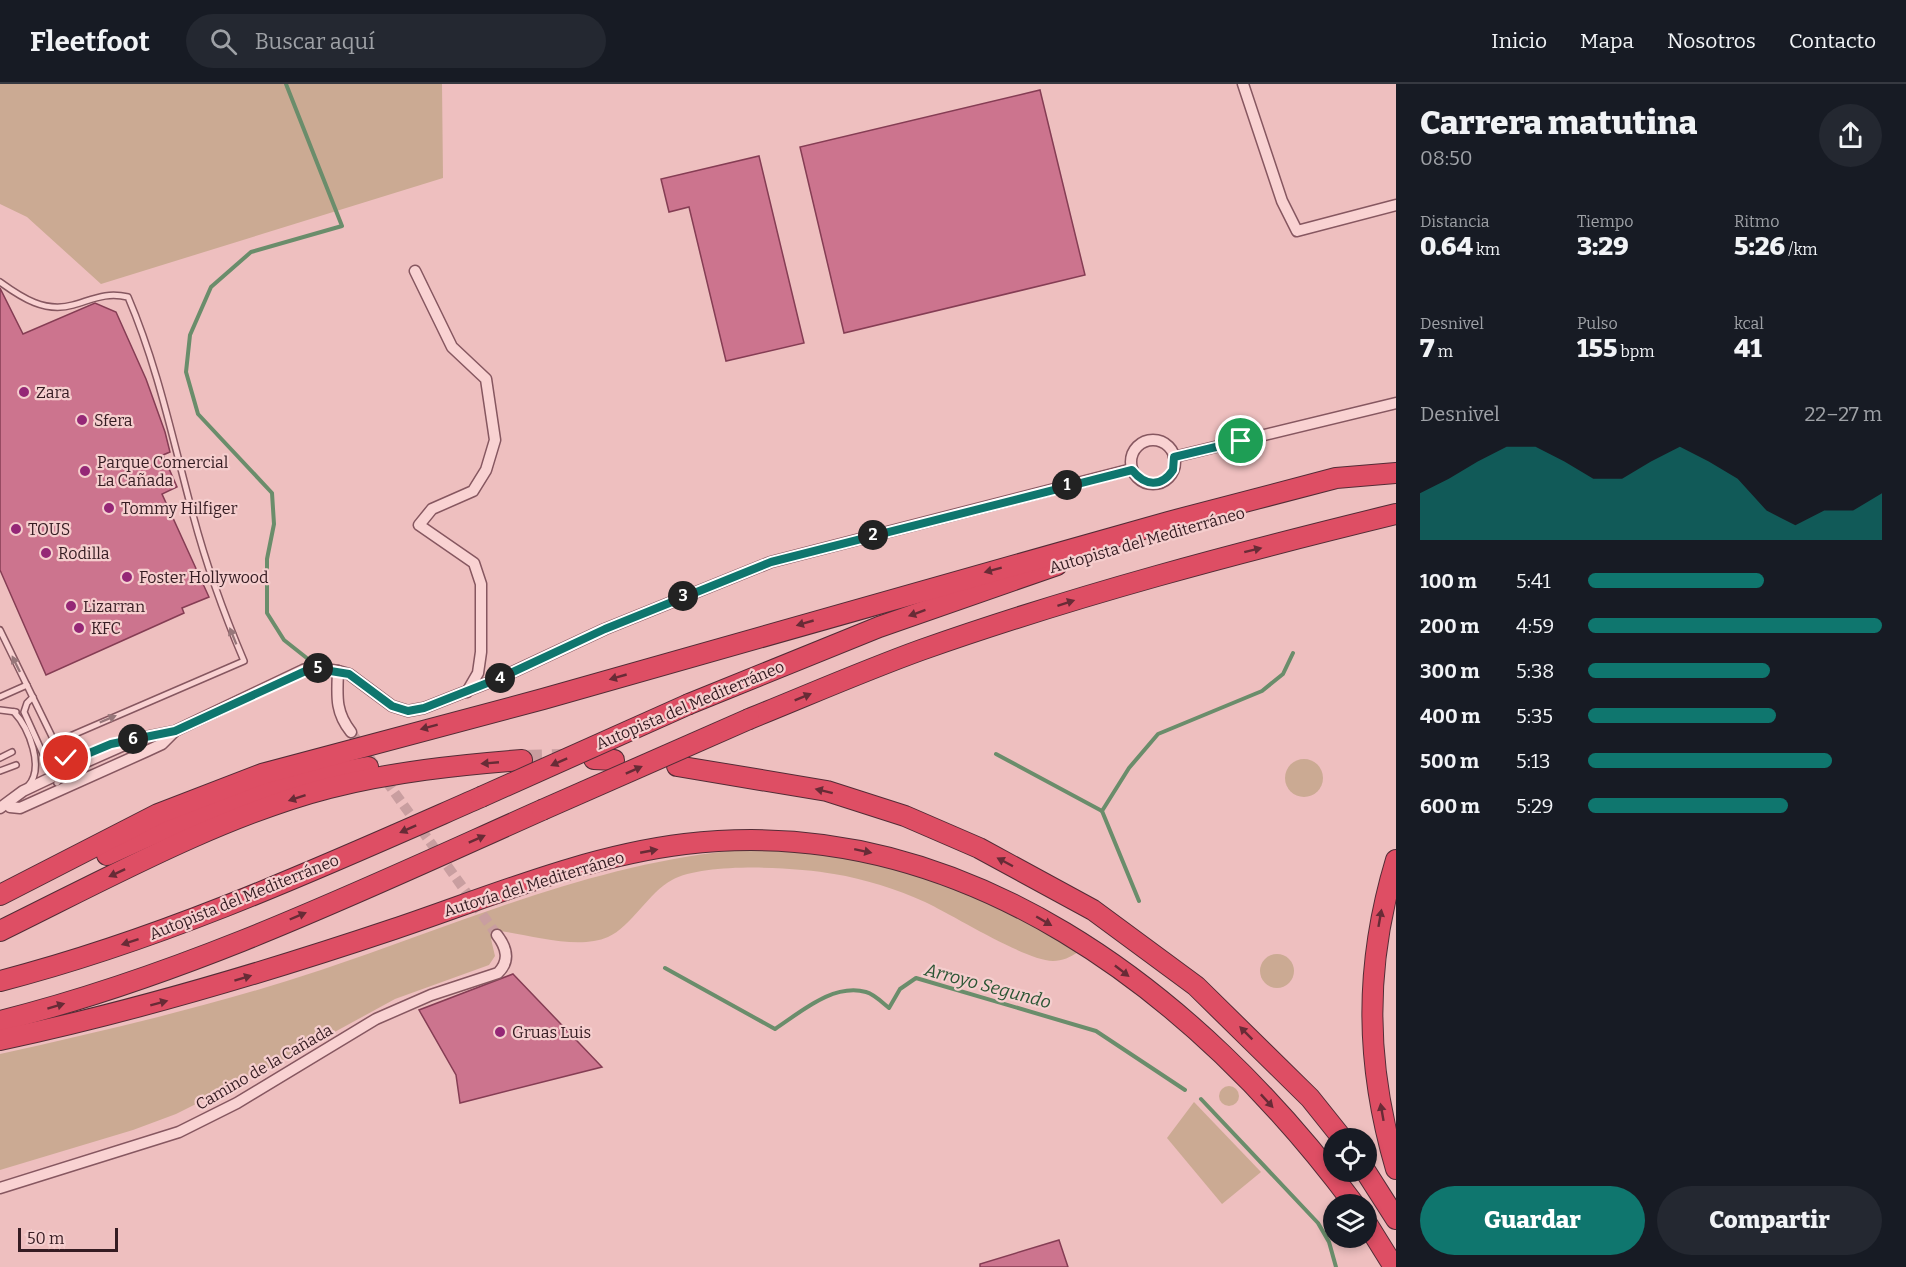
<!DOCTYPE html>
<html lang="es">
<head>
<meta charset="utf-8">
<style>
	:root { --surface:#171b24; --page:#242831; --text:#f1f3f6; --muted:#9ea1a6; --line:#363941; --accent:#0f766e }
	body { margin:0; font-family:Bitter,serif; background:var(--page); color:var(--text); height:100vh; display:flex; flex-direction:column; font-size:22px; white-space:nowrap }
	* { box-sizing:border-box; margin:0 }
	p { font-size:20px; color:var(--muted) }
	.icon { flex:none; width:33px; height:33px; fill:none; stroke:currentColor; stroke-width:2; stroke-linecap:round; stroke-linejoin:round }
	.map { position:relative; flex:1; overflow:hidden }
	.side { display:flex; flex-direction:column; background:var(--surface); width:510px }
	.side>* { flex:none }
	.buttons { position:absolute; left:1323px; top:1044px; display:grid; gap:12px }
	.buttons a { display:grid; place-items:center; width:54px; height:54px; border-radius:50%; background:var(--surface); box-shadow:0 3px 9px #0003; font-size:30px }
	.scale { position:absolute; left:18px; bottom:15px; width:100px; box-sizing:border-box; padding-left:6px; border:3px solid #351c22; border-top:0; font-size:16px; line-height:21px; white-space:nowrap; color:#351c22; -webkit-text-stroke:4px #f5cece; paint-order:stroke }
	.pin { position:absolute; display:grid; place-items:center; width:51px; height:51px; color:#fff; margin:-26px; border:3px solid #fff; border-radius:50%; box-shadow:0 2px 6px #0007 }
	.km { position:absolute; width:30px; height:30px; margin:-15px; border-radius:50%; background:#222; color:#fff; font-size:16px; line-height:30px; text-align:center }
	.round { display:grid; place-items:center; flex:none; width:63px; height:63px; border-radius:32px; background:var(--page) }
	.head { display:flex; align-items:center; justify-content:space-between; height:102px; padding:0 24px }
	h1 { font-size:33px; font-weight:800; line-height:45px }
	.metrics { display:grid; grid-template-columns:repeat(3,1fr); gap:9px; height:102px; padding:6px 24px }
	.metrics div { display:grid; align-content:center }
	.metrics b { font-size:26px; font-weight:800 }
	.metrics small { font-size:16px; font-weight:400 }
	.metrics p { font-size:16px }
	.chart { height:168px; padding:12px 24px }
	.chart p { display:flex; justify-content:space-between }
	.chart svg { width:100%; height:108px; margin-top:6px; fill:var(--accent); opacity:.7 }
	.primary-button { display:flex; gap:12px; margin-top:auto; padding:12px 24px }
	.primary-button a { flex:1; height:69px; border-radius:36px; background:var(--accent); color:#fff; font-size:24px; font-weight:800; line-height:69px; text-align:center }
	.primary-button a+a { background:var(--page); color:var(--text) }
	ul { padding:0 24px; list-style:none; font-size:20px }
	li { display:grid; grid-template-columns:96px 72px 1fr; align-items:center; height:45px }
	li i { height:15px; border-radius:8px; background:var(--accent) }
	header { display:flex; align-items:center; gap:36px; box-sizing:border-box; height:84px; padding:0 30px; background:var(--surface); border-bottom:2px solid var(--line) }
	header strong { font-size:28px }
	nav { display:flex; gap:33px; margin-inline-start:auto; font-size:21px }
	.search { width:420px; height:54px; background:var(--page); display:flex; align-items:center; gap:15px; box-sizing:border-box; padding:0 21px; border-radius:33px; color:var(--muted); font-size:22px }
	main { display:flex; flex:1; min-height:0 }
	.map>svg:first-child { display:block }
	.green { fill:#cbaa93 }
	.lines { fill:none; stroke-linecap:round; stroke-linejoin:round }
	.stream { stroke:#6a8d6b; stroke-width:4 }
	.building { fill:#cc748e; stroke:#853d54; stroke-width:1.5 }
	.minor-tunnel { stroke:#c99ea0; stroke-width:10; stroke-dasharray:10 5; stroke-linecap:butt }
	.motorway-tunnel { stroke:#c99ea0; stroke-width:20; stroke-dasharray:20 10; stroke-linecap:butt }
	.service-casing { stroke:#865760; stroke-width:8 }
	.minor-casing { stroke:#865760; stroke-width:13 }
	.motorway-casing { stroke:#532c36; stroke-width:22 }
	.service { stroke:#f9d2d2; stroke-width:5 }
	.minor { stroke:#f9d2d2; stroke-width:10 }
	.motorway { stroke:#de4e64; stroke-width:20 }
	.motorway-bridge-casing { stroke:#532c36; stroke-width:22; stroke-linecap:butt }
	.motorway-bridge { stroke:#de4e64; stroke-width:20 }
	.oneway { fill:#682b36 }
	.oneway2 { fill:#97777a }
	.route-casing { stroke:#fff; stroke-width:12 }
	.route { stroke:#0f766e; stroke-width:8 }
	.poi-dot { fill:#952776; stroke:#f5cece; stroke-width:2 }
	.labels { text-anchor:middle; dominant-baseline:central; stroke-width:4.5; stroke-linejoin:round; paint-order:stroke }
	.poi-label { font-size:16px; fill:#351c22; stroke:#f5cece; text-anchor:start }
	.street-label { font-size:16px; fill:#351c22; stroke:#f5cece }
	.water-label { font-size:18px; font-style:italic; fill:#2b5534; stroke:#f5cece }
</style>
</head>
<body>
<header>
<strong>Fleetfoot</strong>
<div class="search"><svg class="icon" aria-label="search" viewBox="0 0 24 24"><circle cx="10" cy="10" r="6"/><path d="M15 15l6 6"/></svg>Buscar aquí</div>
<nav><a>Inicio</a><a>Mapa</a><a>Nosotros</a><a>Contacto</a></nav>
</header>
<main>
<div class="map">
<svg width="1396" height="1183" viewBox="0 0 1396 1183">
	<rect width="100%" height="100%" fill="#eebfbf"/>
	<g class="green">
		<path d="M0,0H442L443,94L101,200L27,133L0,120Z"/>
		<circle cx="1304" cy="694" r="19"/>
		<path d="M729,767C750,767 772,765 793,767C893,776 995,814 1078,868C1071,873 1062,877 1053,877C1024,876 955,832 925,818C896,805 865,795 834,790C797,783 705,778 672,796C649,808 631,843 608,853C578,866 531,851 500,847L491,855L495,872L489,881L395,915L276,980L176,1030L133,1046L0,1086V970C108,946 216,921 321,886C455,841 587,782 729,767Z"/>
		<circle cx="1277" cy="887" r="17"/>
		<circle cx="1229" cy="1012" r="10"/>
		<path d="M1194,1018L1261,1088L1222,1120L1167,1054Z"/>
	</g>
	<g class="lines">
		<g class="stream">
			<path d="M286,0L342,142L251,168L211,203L190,251L186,288L198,330L272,409L274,440L267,475V529L284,556L308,575"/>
			<path d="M996,670L1102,727"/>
			<path d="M1139,817L1102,727L1129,684L1158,650L1262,607L1283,590L1293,569"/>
			<path d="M665,884L775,945C801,928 833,899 866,908C874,910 883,919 889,924L900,905L916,894L1096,947L1185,1006"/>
			<path d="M1201,1015L1318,1139L1329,1158L1336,1183"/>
		</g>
	</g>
	<g class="building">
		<path d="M1040,6L1085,191L844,249L800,63Z"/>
		<path d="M759,72L804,259L726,277L689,123L669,128L661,95Z"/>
		<path d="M0,204L23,250L95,219L116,228L146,295L165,348L170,368L163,371L177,403L162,410L209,513L182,524L184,529L46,591L0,486Z"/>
		<path d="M513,890L602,983L460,1019L456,991L419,926Z"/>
		<path d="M1059,1156L1068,1183H980V1180Z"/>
	</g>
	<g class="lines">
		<path class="minor-tunnel" d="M351,648L497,851"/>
		<path class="motorway-tunnel" d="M522,676L567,675"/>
		<g class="service-casing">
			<g id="service">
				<path d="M0,198C22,214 45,229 73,221C94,215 106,208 128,213C158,283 173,357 193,431C206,480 224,530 244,577L54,659"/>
				<path d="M0,546L61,671L75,675L123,657"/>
				<path d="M0,613L27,601"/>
				<path d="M33,613L27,619L24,628L53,692L58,695L69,694"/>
				<path d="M0,626L16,628"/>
				<path d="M14,628C29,644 45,684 28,702"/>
				<path d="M54,660L53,667L64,690L57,699"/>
				<path d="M0,674L12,668"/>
				<path d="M0,687L16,681"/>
			</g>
		</g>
		<g class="minor-casing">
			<g id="minor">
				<path d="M1243,0L1282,117L1297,147L1396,121"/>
				<path d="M415,187L452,263L486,295L495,356L486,386L473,407L432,425L419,441L474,479L481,500V568L478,589L467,608"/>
				<circle cx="1153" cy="378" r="22"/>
				<path d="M1174,373L1396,319"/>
				<path d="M338,587L349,590L392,622L408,627L424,624L500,594L605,545L771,478L1132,385"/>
				<path d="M10,723L20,724L147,667L162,660L174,648"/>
				<path d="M0,724L23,707L63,688L140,654L175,647L303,586L312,583L338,587C337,612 335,628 351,648"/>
				<path d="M0,1104L179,1048L237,1019L376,935L431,911L498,889C510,877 507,864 497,851"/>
			</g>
		</g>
		<g class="motorway-casing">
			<g id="motorway">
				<path d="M689,620L879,543L1057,481"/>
				<path d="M749,635C806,612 863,587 921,566C1077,511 1236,469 1396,430"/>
				<path d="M594,675L614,676"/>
				<path d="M677,682L827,707L905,732L979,764L1093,826L1196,902L1310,1014L1342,1054"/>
				<path d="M107,771C192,731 276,699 368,683"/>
				<path d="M1396,776C1364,882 1365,979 1396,1085"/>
				<path d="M0,811L158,730L262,690L543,615L1168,438L1336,394L1396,389"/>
				<path d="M0,847C102,797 220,732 329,704C393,688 457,681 522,676"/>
				<path d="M0,897C167,854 324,782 481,713"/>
				<path d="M0,937C188,890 365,805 542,726"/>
				<path d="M0,956C136,927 263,889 394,845C489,813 585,772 685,760C962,727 1197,909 1354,1120"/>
				<path d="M1366,1088L1396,1135"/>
				<path d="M1366,1138L1394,1183"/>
			</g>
		</g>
		<use href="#service" class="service"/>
		<use href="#minor" class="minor"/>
		<use href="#motorway" class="motorway"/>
		<g class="motorway-bridge-casing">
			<g id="motorway-bridge">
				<path d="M481,713L689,620"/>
				<path d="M542,726L749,635"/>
			</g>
		</g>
		<use href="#motorway-bridge" class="motorway-bridge"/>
	</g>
	<defs><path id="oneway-solid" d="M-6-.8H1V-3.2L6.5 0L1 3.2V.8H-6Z" transform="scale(1.5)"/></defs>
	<g class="oneway">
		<use href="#oneway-solid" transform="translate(1253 466) rotate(-14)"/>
		<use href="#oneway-solid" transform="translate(993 486) rotate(165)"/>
		<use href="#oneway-solid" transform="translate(1066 519) rotate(-18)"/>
		<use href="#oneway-solid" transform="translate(917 529) rotate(160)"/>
		<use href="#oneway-solid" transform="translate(805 539) rotate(164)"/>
		<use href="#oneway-solid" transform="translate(618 593) rotate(164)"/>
		<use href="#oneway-solid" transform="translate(803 613) rotate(-22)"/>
		<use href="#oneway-solid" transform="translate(429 643) rotate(165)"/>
		<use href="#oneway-solid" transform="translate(559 678) rotate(156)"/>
		<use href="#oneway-solid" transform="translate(490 679) rotate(175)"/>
		<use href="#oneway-solid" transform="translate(634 686) rotate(-24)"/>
		<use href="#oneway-solid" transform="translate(824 707) rotate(-166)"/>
		<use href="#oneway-solid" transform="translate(297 714) rotate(162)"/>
		<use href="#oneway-solid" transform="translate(408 745) rotate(156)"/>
		<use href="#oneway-solid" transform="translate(477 755) rotate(-24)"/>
		<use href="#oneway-solid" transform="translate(649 767) rotate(-11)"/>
		<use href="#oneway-solid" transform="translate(863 767) rotate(12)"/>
		<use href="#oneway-solid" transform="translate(1005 778) rotate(-152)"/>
		<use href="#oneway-solid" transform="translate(117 789) rotate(155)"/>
		<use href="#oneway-solid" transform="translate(298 832) rotate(-23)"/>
		<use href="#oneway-solid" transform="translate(1380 834) rotate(-80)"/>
		<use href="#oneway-solid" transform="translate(1044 837) rotate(30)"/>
		<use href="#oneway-solid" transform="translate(130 858) rotate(162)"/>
		<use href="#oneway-solid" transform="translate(1122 887) rotate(38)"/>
		<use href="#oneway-solid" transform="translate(243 894) rotate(-17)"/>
		<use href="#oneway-solid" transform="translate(159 919) rotate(-15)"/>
		<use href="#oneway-solid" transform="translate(56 922) rotate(-17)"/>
		<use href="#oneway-solid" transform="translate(1246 949) rotate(-135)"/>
		<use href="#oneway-solid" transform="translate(1267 1017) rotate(47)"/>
		<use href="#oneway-solid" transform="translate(1382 1028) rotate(-100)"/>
	</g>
	<g class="oneway2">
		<use href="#oneway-solid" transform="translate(233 552) rotate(-112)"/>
		<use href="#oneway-solid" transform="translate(16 580) rotate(-116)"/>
		<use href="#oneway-solid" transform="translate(108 635) rotate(-23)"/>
	</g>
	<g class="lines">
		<g class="route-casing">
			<path id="route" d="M66,674L75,675L111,660L175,647L312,584L349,590L392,622L408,627L424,624L500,594L605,545L771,478L1132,386C1145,402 1161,404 1173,386L1174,373L1241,357"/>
		</g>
		<use href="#route" class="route"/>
	</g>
	<g class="poi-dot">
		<circle cx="24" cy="308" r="6"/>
		<circle cx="82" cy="336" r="6"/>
		<circle cx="85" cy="387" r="6"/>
		<circle cx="109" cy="424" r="6"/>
		<circle cx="16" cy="445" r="6"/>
		<circle cx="46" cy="469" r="6"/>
		<circle cx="127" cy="493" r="6"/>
		<circle cx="71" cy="522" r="6"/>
		<circle cx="79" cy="544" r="6"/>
		<circle cx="500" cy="948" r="6"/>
	</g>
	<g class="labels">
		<g class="poi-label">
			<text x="36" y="308">Zara</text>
			<text x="94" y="336">Sfera</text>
			<text x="97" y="378">Parque Comercial<tspan x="97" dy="18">La Cañada</tspan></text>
			<text x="121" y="424">Tommy Hilfiger</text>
			<text x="28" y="445">TOUS</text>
			<text x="58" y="469">Rodilla</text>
			<text x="139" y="493">Foster Hollywood</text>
			<text x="83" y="522">Lizarran</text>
			<text x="91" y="544">KFC</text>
			<text x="512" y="948">Gruas Luis</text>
		</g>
		<g class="street-label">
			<text transform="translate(1147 456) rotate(-16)">Autopista del Mediterráneo</text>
			<text transform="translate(690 621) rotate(-23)">Autopista del Mediterráneo</text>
			<text transform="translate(534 800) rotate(-17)">Autovía del Mediterráneo</text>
			<text transform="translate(244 813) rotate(-22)">Autopista del Mediterráneo</text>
			<text transform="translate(264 983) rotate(-30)">Camino de la Cañada</text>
		</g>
		<g class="water-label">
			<text transform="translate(988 902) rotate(15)">Arroyo Segundo</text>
		</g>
	</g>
</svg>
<div class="buttons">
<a><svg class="icon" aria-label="locate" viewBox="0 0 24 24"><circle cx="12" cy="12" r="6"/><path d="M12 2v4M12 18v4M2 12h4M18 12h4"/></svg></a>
<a><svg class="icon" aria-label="layers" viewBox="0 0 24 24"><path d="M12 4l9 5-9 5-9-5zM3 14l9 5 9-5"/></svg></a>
</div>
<div class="scale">50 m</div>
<div class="pin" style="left:1241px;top:357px;background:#1e9e55"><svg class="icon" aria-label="arrive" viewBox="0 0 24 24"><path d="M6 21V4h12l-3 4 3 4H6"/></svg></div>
<div class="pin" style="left:66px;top:674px;background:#d93025"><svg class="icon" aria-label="check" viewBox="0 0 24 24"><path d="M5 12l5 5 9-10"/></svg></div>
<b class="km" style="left:1067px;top:401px">1</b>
<b class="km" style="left:873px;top:451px">2</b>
<b class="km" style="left:683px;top:512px">3</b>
<b class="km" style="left:500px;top:594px">4</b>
<b class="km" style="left:318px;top:584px">5</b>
<b class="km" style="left:133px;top:655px">6</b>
</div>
<section class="side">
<div class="head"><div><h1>Carrera matutina</h1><p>08:50</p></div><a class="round"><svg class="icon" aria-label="share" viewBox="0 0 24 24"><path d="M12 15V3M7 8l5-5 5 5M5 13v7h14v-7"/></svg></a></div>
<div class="metrics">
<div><p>Distancia</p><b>0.64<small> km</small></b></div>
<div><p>Tiempo</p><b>3:29</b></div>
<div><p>Ritmo</p><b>5:26<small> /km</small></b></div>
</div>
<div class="metrics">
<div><p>Desnivel</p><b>7<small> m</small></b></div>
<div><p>Pulso</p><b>155<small> bpm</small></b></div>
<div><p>kcal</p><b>41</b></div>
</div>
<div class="chart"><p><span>Desnivel</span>22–27 m</p>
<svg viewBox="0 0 160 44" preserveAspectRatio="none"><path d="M0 44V25L10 19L20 12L30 6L40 6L50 12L60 19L70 19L80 12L90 6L100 12L110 19L120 32L130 38L140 32L150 32L160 25V44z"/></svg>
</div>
<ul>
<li><b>100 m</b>5:41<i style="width:60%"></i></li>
<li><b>200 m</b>4:59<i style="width:100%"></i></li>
<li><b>300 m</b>5:38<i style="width:62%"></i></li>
<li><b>400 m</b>5:35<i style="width:64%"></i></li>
<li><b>500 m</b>5:13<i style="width:83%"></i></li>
<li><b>600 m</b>5:29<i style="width:68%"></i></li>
</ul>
<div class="primary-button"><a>Guardar</a><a>Compartir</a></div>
</section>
</main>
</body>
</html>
